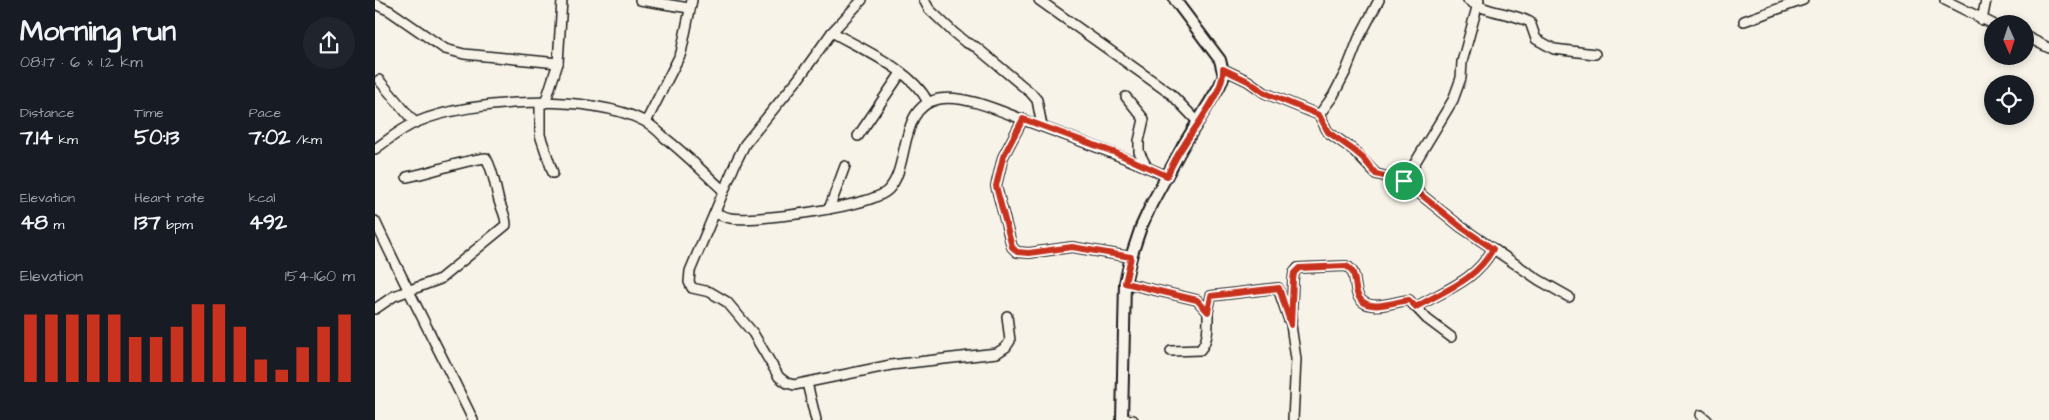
<!DOCTYPE html>
<html lang="en">
<head>
<meta charset="utf-8">
<style>
	:root { --surface:#171b24; --page:#20242c; --text:#f1f3f6; --muted:#9ea1a6; --accent:#c8321e }
	body { margin:0; font-family:"Architects Daughter",sans-serif; background:var(--page); color:var(--text); height:100vh; display:flex; flex-direction:column; font-size:19px; white-space:nowrap }
	* { box-sizing:border-box; margin:0 }
	p { font-size:16px; color:var(--muted) }
	.icon { flex:none; width:28px; height:28px; fill:none; stroke:currentColor; stroke-width:2; stroke-linecap:round; stroke-linejoin:round }
	.map { position:relative; flex:1; overflow:hidden }
	.drawer { display:flex; flex-direction:column; background:var(--surface); width:375px }
	.drawer>* { flex:none }
	.needle { width:32px; rotate:177deg }
	.fabs { position:absolute; left:1609px; top:15px; display:grid; gap:10px }
	.fabs a { display:grid; place-items:center; width:50px; height:50px; border-radius:50%; background:var(--surface); box-shadow:0 2px 8px #0003; font-size:25px }
	.pin { position:absolute; display:grid; place-items:center; width:42px; height:42px; color:#fff; margin:-21px; border:2px solid #fff; border-radius:50%; box-shadow:0 1px 5px #0007 }
	.round { display:grid; place-items:center; flex:none; width:52px; height:52px; border-radius:26px; background:var(--page) }
	.overview { display:flex; align-items:center; justify-content:space-between; height:85px; padding:0 20px }
	h1 { font-size:28px; font-weight:800; line-height:38px }
	.metrics { display:grid; grid-template-columns:repeat(3,1fr); gap:8px; height:85px; padding:5px 20px }
	.metrics div { display:grid; align-content:center }
	.metrics b { font-size:21px; font-weight:800 }
	.metrics small { font-size:14px; font-weight:400 }
	.metrics p { font-size:14px }
	.chart { height:140px; padding:10px 20px }
	.chart p { display:flex; justify-content:space-between }
	.chart svg { width:100%; height:90px; margin-top:5px; stroke:var(--accent); stroke-width:6 }
	main { display:flex; flex:1; min-height:0 }
	.map>svg:first-child { display:block }
	.lines { fill:none; stroke-linecap:round; stroke-linejoin:round }
	.minor-casing { stroke:#1c1c1c; stroke-width:12 }
	.tertiary-casing { stroke:#1c1c1c; stroke-width:14 }
	.minor { stroke:#f7f3e8; stroke-width:9 }
	.tertiary { stroke:#f7f3e8; stroke-width:10 }
	.route-casing { stroke:#fff; stroke-width:10 }
	.route { stroke:#c8321e; stroke-width:6 }
</style>
</head>
<body>
<main>
<section class="drawer">
<div class="overview"><div><h1>Morning run</h1><p>08:17 · 6 × 1.2 km</p></div><a class="round"><svg class="icon" aria-label="share" viewBox="0 0 24 24"><path d="M12 15V3M7 8l5-5 5 5M5 13v7h14v-7"/></svg></a></div>
<div class="metrics">
<div><p>Distance</p><b>7.14<small> km</small></b></div>
<div><p>Time</p><b>50:13</b></div>
<div><p>Pace</p><b>7:02<small> /km</small></b></div>
</div>
<div class="metrics">
<div><p>Elevation</p><b>48<small> m</small></b></div>
<div><p>Heart rate</p><b>137<small> bpm</small></b></div>
<div><p>kcal</p><b>492</b></div>
</div>
<div class="chart"><p><span>Elevation</span>154–160 m</p>
<svg viewBox="0 0 160 44" preserveAspectRatio="none"><path d="M5 44V11M15 44V11M25 44V11M35 44V11M45 44V11M55 44V22M65 44V22M75 44V17M85 44V6M95 44V6M105 44V17M115 44V33M125 44V38M135 44V27M145 44V17M155 44V11"/></svg>
</div>
</section>
<div class="map">
<svg width="1674" height="420" viewBox="0 0 1674 420">
	<rect width="100%" height="100%" fill="#f7f3e8"/>
	<filter id="ink" filterUnits="userSpaceOnUse"><feTurbulence type="fractalNoise" baseFrequency=".02" numOctaves="2"/><feDisplacementMap in="SourceGraphic" scale="10" xChannelSelector="R" yChannelSelector="G"/><feConvolveMatrix kernelMatrix="1 2 1 2 8 2 1 2 1" color-interpolation-filters="sRGB"/></filter>
	<g filter="url(#ink)">
		<g class="lines">
			<g class="minor-casing">
				<g id="minor">
					<path d="M265,0L314,8"/>
					<path d="M487,0L457,32L424,78L370,144L361,162L315,271L314,282L317,288L335,292L352,302L378,333L404,377L412,383L419,385L516,365L622,353L631,347L635,341L632,316"/>
					<path d="M549,0L554,9L578,32L590,42L601,47L656,93L662,100L667,126"/>
					<path d="M664,0L796,94L823,122"/>
					<path d="M1093,0C1111,13 1135,12 1155,22L1161,39L1179,49L1220,54"/>
					<path d="M1570,0L1618,24"/>
					<path d="M0,4L15,11L70,49L89,54L183,63"/>
					<path d="M1607,20L1611,0"/>
					<path d="M1369,21L1428,0"/>
					<path d="M457,32C488,50 537,70 553,102"/>
					<path d="M1650,36L1674,48"/>
					<path d="M848,69L873,81L890,93L944,115L953,132L977,149L1001,174L1029,181L1086,227L1164,280L1194,297"/>
					<path d="M4,80L40,123"/>
					<path d="M751,97L769,119L764,141V152L772,167"/>
					<path d="M165,103V135L178,173"/>
					<path d="M170,103L183,63L187,0"/>
					<path d="M944,115L958,96L971,71L984,38L1004,0"/>
					<path d="M648,119L628,157L621,186L637,247L642,252L654,253L697,247L756,257"/>
					<path d="M271,122L306,53L317,0"/>
					<path d="M483,136L526,73"/>
					<path d="M0,149C13,140 27,128 42,122C96,99 216,93 269,121C277,125 284,132 290,138C311,154 329,173 349,191"/>
					<path d="M1029,181L1078,100L1086,78L1087,62L1104,0"/>
					<path d="M454,209L470,166"/>
					<path d="M340,213C345,215 350,217 355,218C379,222 497,207 513,190C536,167 522,107 564,99C590,94 630,113 654,122C701,139 747,156 792,176"/>
					<path d="M0,221C31,288 66,353 98,420"/>
					<path d="M750,283L822,300L833,312L836,296L903,288L914,320"/>
					<path d="M1041,307C1072,289 1100,281 1118,249"/>
					<path d="M0,309L19,296L65,279L131,225C131,216 127,210 124,201C120,187 119,172 111,158C84,161 59,172 32,177"/>
					<path d="M796,351L825,350C834,340 833,326 833,312"/>
					<path d="M432,383L441,420"/>
					<path d="M1326,415L1332,420"/>
					<path d="M747,419L758,420"/>
					<path d="M918,420L921,359L916,325L918,280L919,273L923,268L971,266C985,272 976,292 987,301C998,311 1021,301 1034,300L1052,319L1076,337"/>
				</g>
			</g>
			<g class="tertiary-casing">
				<path id="tertiary" d="M747,420L750,283L756,257L766,227L777,203L808,146L844,87L849,76L845,60L800,0"/>
			</g>
			<use href="#minor" class="minor"/>
			<use href="#tertiary" class="tertiary"/>
		</g>
	</g>
	<g class="lines" filter="url(#ink)">
		<g class="route-casing">
			<path id="route" d="M848,69L873,81L890,93L944,115L953,132L977,149L988,158L1001,174L1029,181L1086,227L1118,249C1100,281 1072,289 1041,307L1034,300C1021,301 998,311 987,301C976,292 985,272 971,266L924,268L919,273L918,280L916,325L904,288L836,296L833,312L822,300L750,283L756,257L697,247L654,253L642,252L637,247L621,186L628,157L648,119L741,153L792,176C797,165 802,155 809,145C820,126 850,90 848,69Z"/>
		</g>
		<use href="#route" class="route"/>
	</g>
</svg>
<div class="fabs">
<a><svg class="needle" viewBox="-14 -14 28 28"><path d="M0-13l5 13h-10z" fill="#e53935"/><path d="M0 13l5-13h-10z" fill="#9ea1a6"/></svg></a>
<a><svg class="icon" aria-label="locate" viewBox="0 0 24 24"><circle cx="12" cy="12" r="6"/><path d="M12 2v4M12 18v4M2 12h4M18 12h4"/></svg></a>
</div>
<div class="pin" style="left:1029px;top:181px;background:#1e9e55"><svg class="icon" aria-label="arrive" viewBox="0 0 24 24"><path d="M6 21V4h12l-3 4 3 4H6"/></svg></div>
</div>
</main>
</body>
</html>
